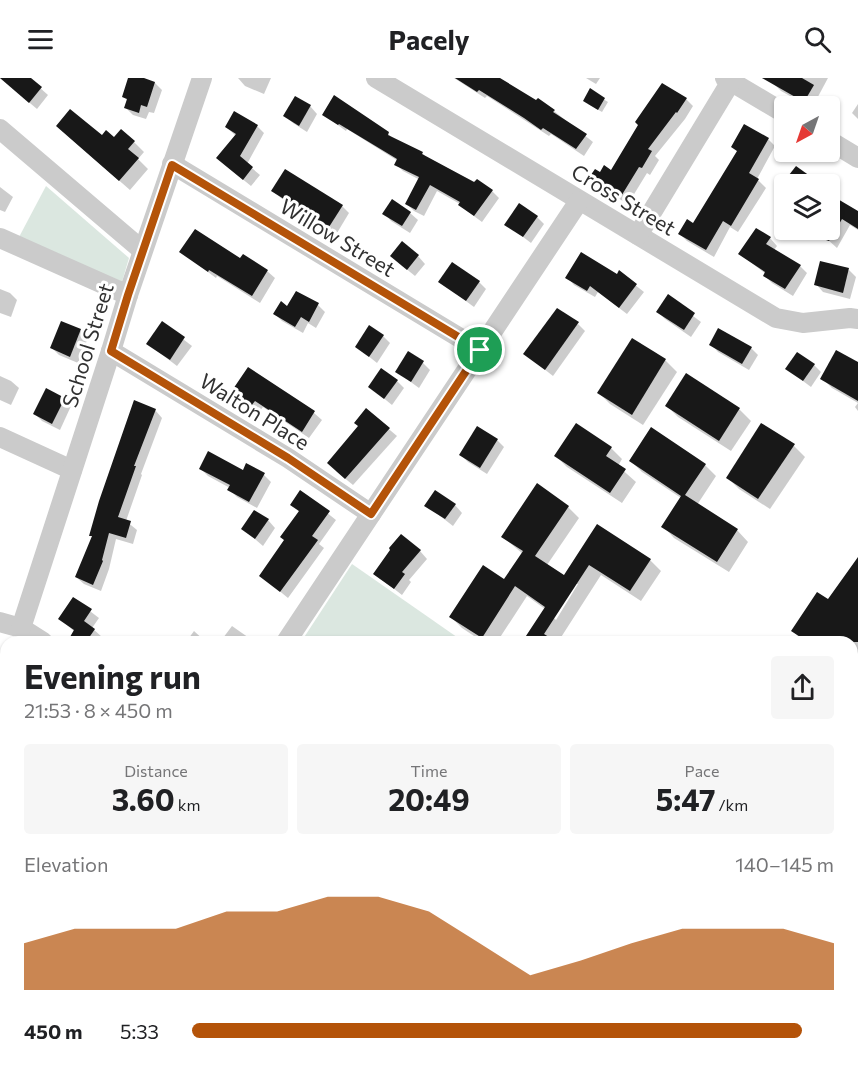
<!DOCTYPE html>
<html lang="en">
<head>
<meta charset="utf-8">
<style>
	:root { --surface:#fff; --page:#f6f6f6; --text:#202124; --muted:#757577; --accent:#b45309 }
	body { margin:0; font-family:Commissioner,sans-serif; background:var(--page); color:var(--text); height:100vh; display:flex; flex-direction:column; font-size:22px; white-space:nowrap }
	* { box-sizing:border-box; margin:0 }
	p { font-size:20px; color:var(--muted) }
	.icon { flex:none; width:33px; height:33px; fill:none; stroke:currentColor; stroke-width:2; stroke-linecap:round; stroke-linejoin:round }
	.map { position:relative; flex:1; overflow:hidden }
	.side { position:absolute; left:0px; top:558px; width:858px; height:429px; display:flex; flex-direction:column; background:var(--surface); border-radius:18px 18px 0 0; box-shadow:0 2px 4px #0004 }
	.side>* { flex:none }
	.needle { width:39px; rotate:220deg }
	.controls { position:absolute; left:774px; top:18px; display:grid; gap:12px }
	.controls a { display:grid; place-items:center; width:66px; height:66px; border-radius:6px; background:var(--surface); box-shadow:0 2px 4px #0004; font-size:30px }
	.pin { position:absolute; display:grid; place-items:center; width:51px; height:51px; color:#fff; margin:-26px; border:3px solid #fff; border-radius:50%; box-shadow:0 2px 6px #0007 }
	.round { display:grid; place-items:center; flex:none; width:63px; height:63px; border-radius:6px; background:var(--page) }
	.overview { display:flex; align-items:center; justify-content:space-between; height:102px; padding:0 24px }
	h1 { font-size:33px; font-weight:700; line-height:45px }
	.metrics { display:grid; grid-template-columns:repeat(3,1fr); gap:9px; height:102px; padding:6px 24px }
	.metrics div { display:grid; align-content:center; border-radius:6px; background:var(--page); text-align:center }
	.metrics b { font-size:30px; font-weight:700 }
	.metrics small { font-size:16px; font-weight:400 }
	.metrics p { font-size:16px }
	.chart { height:168px; padding:12px 24px }
	.chart p { display:flex; justify-content:space-between }
	.chart svg { width:100%; height:108px; margin-top:6px; fill:var(--accent); opacity:.7 }
	ul { padding:0 24px; list-style:none; font-size:20px }
	li { display:grid; grid-template-columns:96px 72px 1fr; align-items:center; height:45px }
	li i { height:15px; border-radius:8px; background:var(--accent) }
	header { display:flex; justify-content:space-between; align-items:center; height:78px; padding:0 24px; background:var(--surface); font-size:27px; font-weight:700 }
	.map>svg:first-child { display:block }
	.green { fill:#dbe7e0 }
	.shadow { fill:#0003; fill-rule:evenodd }
	.building { fill:#181818 }
	.lines { fill:none; stroke-linecap:round; stroke-linejoin:round }
	.minor { stroke:#cbcbcb; stroke-width:20 }
	.major { stroke:#a9a9a9; stroke-width:26 }
	.highway { stroke:#989898; stroke-width:30 }
	.route-casing { stroke:#fff; stroke-width:12 }
	.route { stroke:#b45309; stroke-width:8 }
	.labels { text-anchor:middle; dominant-baseline:central; stroke-width:6; stroke-linejoin:round; paint-order:stroke }
	.street-label { font-size:21px; fill:#313131; stroke:#fff }
</style>
</head>
<body>
<header><svg class="icon" aria-label="menu" viewBox="0 0 24 24"><path d="M4 6h16M4 12h16M4 18h16"/></svg>Pacely<svg class="icon" aria-label="search" viewBox="0 0 24 24"><circle cx="10" cy="10" r="6"/><path d="M15 15l6 6"/></svg></header>
<div class="map">
<svg width="858" height="987" viewBox="0 0 858 987">
	<rect width="100%" height="100%" fill="#fff"/>
	<g class="green">
		<path d="M46,108L129,180L121,207L18,161Z"/>
		<path d="M352,486L464,564H301Z"/>
		<path d="M378,981H473L481,987H374Z"/>
	</g>
	<g class="shadow">
		<path d="M0,0H29L48,17L37,31Z"/>
		<path d="M130,0H139L155,5L162,12L154,35L149,34L146,41L133,37L126,30L128,23L124,19Z"/>
		<path d="M238,0H271L264,16L245,8Z"/>
		<path d="M454,0H490L554,33L593,64L584,78L551,56L549,58L487,18L485,20Z"/>
		<path d="M586,0H600L596,6Z"/>
		<path d="M776,0H828L813,28H808L781,13L773,5Z"/>
		<path d="M590,13L608,24L602,34L588,26Z"/>
		<path d="M686,21L693,28L685,41L655,78L659,82L650,97L647,95L628,126L597,108L590,101L612,94Z"/>
		<path d="M858,26V41L852,35Z"/>
		<path d="M310,28L317,36L307,54L293,45L285,38Z"/>
		<path d="M324,37L388,56L394,61L422,75L426,79L492,113L499,120L482,144L467,133L460,126L437,113L424,138L414,133L407,126L420,102L403,93L396,86L398,83L347,51L346,53Z"/>
		<path d="M257,48L264,55L247,86L260,97L251,108L225,87L236,58L226,49Z"/>
		<path d="M68,58L134,64L144,74L138,81L148,91L130,112Z"/>
		<path d="M768,61L775,68L757,101L766,110L738,154L730,149L714,179L687,163L680,156L693,147L738,74L733,69Z"/>
		<path d="M796,90L817,106H784V121L778,114Z"/>
		<path d="M0,109L13,119L5,134L0,132Z"/>
		<path d="M273,113L342,128L349,135L337,155L281,120Z"/>
		<path d="M830,123L858,135V152L850,147L837,170L827,161L831,146L830,145Z"/>
		<path d="M384,135H410L418,142L410,155L391,143Z"/>
		<path d="M537,139L544,146L531,165L506,146Z"/>
		<path d="M770,160L777,168L774,172L800,188L807,195L793,218L772,205L765,198L766,196L740,176Z"/>
		<path d="M181,174L241,182L267,193L275,200L260,225L217,198L216,200Z"/>
		<path d="M418,178L425,186L415,198L399,185Z"/>
		<path d="M849,192L856,199L850,221L823,214L816,206Z"/>
		<path d="M620,195L644,214L627,236L598,214L595,219L574,207L567,199L617,198Z"/>
		<path d="M440,204H479L486,211L474,229Z"/>
		<path d="M0,211L10,215L17,222L11,239L0,235Z"/>
		<path d="M668,219L701,244L691,259L665,241L658,234Z"/>
		<path d="M318,227L325,234L316,250L308,245L303,255L282,243L275,236L288,230Z"/>
		<path d="M62,245L81,253L88,260L78,285L59,277L52,270Z"/>
		<path d="M162,245L192,268L177,288L148,266Z"/>
		<path d="M578,246L585,253L553,298L525,276Z"/>
		<path d="M383,258L390,265L377,285L357,269Z"/>
		<path d="M632,262L665,282L677,294L643,347L610,326L599,315Z"/>
		<path d="M711,266L751,270L758,277L749,292L718,274Z"/>
		<path d="M423,285L430,292L419,310L397,294Z"/>
		<path d="M814,287L821,294L811,309L787,291Z"/>
		<path d="M858,287V333L855,329L858,325L832,310L822,300Z"/>
		<path d="M248,291L314,335L322,342L309,360L263,329L259,334L233,314Z"/>
		<path d="M686,297L740,332L751,343L731,373L678,339L667,328Z"/>
		<path d="M0,298L11,303L19,310L11,327L0,322Z"/>
		<path d="M397,303L404,310L392,327L370,309Z"/>
		<path d="M64,321L71,328L60,352L42,343L35,336Z"/>
		<path d="M155,332L162,340L141,396L142,397L126,443L137,452L133,466L116,461L109,491L101,513L84,506L76,499L93,459L91,457Z"/>
		<path d="M366,332L397,358L353,407L336,393Z"/>
		<path d="M497,362L504,369L487,396L468,384L461,377Z"/>
		<path d="M794,368L805,379L770,431L739,411L728,400Z"/>
		<path d="M611,370L622,381L618,388L636,404L622,425L567,389L556,378Z"/>
		<path d="M631,383L705,387L716,398L697,427L737,452L748,464L729,494L674,460L663,448L681,420L642,394Z"/>
		<path d="M200,390L264,397L271,404L257,430L237,419L229,411L230,410L208,398Z"/>
		<path d="M301,414L336,442L319,466L324,470L288,520L261,498L286,463L300,435L292,426Z"/>
		<path d="M426,427H455L462,435L453,448Z"/>
		<path d="M568,429L579,440L547,487L565,499L598,448L650,482L661,493L641,523L601,497L558,564H524L545,531L527,518L497,564H483L462,550L451,539L505,503L523,476L503,459ZM575,506H578L556,542L553,539Z"/>
		<path d="M268,442L275,450L263,468L243,451Z"/>
		<path d="M420,473L427,481L409,502L411,504L402,517L375,496Z"/>
		<path d="M858,482V601L852,597V564H804L793,553L829,523Z"/>
		<path d="M74,521L99,540L92,550L102,559L98,564H72L75,554L60,541Z"/>
		<path d="M232,548L252,562L253,564H227L223,560Z"/>
		<path d="M194,553L206,564H186Z"/>
		<path d="M858,670V745L855,743L854,745L852,744V675L854,676Z"/>
		<path d="M0,675L6,678V695L0,693Z"/>
		<path d="M6,705V885L0,901V724Z"/>
		<path d="M852,816L856,820L852,829Z"/>
		<path d="M858,833V844L854,840Z"/>
		<path d="M852,913L858,918V941L852,938Z"/>
		<path d="M194,981H232L228,987H203Z"/>
		<path d="M559,981H591L600,987H565Z"/>
		<path d="M726,981H758L762,985L761,987H733Z"/>
	</g>
	<g class="building">
		<path d="M0,0H31L42,9L29,25Z"/>
		<path d="M128,0H144L155,4L147,29L141,27L139,35L124,30L127,21L122,19Z"/>
		<path d="M455,0H500L536,22L538,20L555,32L553,34L587,56L576,71L543,50L541,52L524,40L479,12L477,14Z"/>
		<path d="M762,0H802L814,7L804,24Z"/>
		<path d="M662,5L687,20L677,35L676,34L648,71L652,73L642,90L639,89L620,120L588,101L595,91L600,94L604,87L611,92L638,47L635,44Z"/>
		<path d="M590,10L605,20L598,32L583,23Z"/>
		<path d="M334,17L389,54L388,57L423,74L422,76L474,104L477,101L493,112L474,138L458,127L460,124L430,107L416,132L405,126L419,99L394,87L397,81L339,46L338,47L322,37Z"/>
		<path d="M295,18L311,27L299,48L283,38Z"/>
		<path d="M70,31L102,57L106,52L114,59L121,51L135,63L128,71L139,80L119,103L56,48Z"/>
		<path d="M234,33L258,47L240,78L253,89L243,102L216,80L236,56L225,49Z"/>
		<path d="M744,46L769,60L749,95L759,101L731,148L723,143L706,172L678,156L687,141L693,145L737,73L731,69Z"/>
		<path d="M796,88L821,106H782Z"/>
		<path d="M285,91L343,127L329,149L271,113Z"/>
		<path d="M836,120L858,133V151L842,141L829,163L826,162Z"/>
		<path d="M392,121L411,134L402,148L382,136Z"/>
		<path d="M519,125L538,138L523,159L504,147Z"/>
		<path d="M756,150L771,159L766,166L801,187L785,211L763,198L765,194L738,176Z"/>
		<path d="M195,151L240,180L243,176L268,192L252,218L209,192L208,194L179,174Z"/>
		<path d="M402,163L419,177L407,192L390,178Z"/>
		<path d="M581,174L617,196L619,192L637,206L619,230L590,208L587,213L565,200Z"/>
		<path d="M820,183L849,190L843,215L814,207Z"/>
		<path d="M452,184L480,203L466,223L438,204Z"/>
		<path d="M296,213L319,225L309,244L301,239L295,249L273,236L281,223L287,228Z"/>
		<path d="M668,216L695,235L684,252L656,234Z"/>
		<path d="M557,230L579,244L545,292L523,276Z"/>
		<path d="M61,243L81,251L70,279L50,270Z"/>
		<path d="M162,243L185,259L170,282L146,266Z"/>
		<path d="M369,247L384,257L369,279L355,269Z"/>
		<path d="M718,250L752,269L742,286L709,267Z"/>
		<path d="M632,260L666,281L632,337L597,315Z"/>
		<path d="M836,272L858,284V323L820,301Z"/>
		<path d="M408,273L424,283L411,304L395,294Z"/>
		<path d="M797,274L815,286L803,303L785,291Z"/>
		<path d="M248,289L315,333L302,354L255,323L251,328L231,314Z"/>
		<path d="M381,290L398,302L384,321L368,309Z"/>
		<path d="M686,295L740,330L719,363L665,328Z"/>
		<path d="M46,310L65,320L52,346L33,336Z"/>
		<path d="M134,322L156,331L134,388H136L118,439L131,443L126,460L109,455L102,482L103,483L93,507L75,499L92,458H89L99,423Z"/>
		<path d="M366,330L390,350L345,401L327,385L358,348L354,345Z"/>
		<path d="M576,345L612,369L606,378L626,391L610,415L554,378Z"/>
		<path d="M761,345L795,366L758,421L726,400Z"/>
		<path d="M477,348L498,361L480,390L459,377Z"/>
		<path d="M651,349L706,386L685,417L738,451L717,484L661,449L681,418L629,383Z"/>
		<path d="M208,373L243,392L246,385L265,395L249,424L227,412L230,407L199,391Z"/>
		<path d="M537,405L569,428L535,478L564,497L597,446L651,481L630,513L589,487L544,556L557,564H522L545,529L515,508L482,560L449,539L483,487L504,501L523,473L501,459Z"/>
		<path d="M300,412L330,433L312,458L318,462L280,514L259,498L284,462L280,459L299,433L290,427Z"/>
		<path d="M435,412L456,426L445,441L424,428Z"/>
		<path d="M254,432L269,441L255,461L241,451Z"/>
		<path d="M401,456L421,472L402,494L405,496L394,511L373,496L390,472L389,470Z"/>
		<path d="M858,479V564H808L791,553L817,514L828,521Z"/>
		<path d="M73,519L92,531L84,543L95,551L86,564H67L74,552L58,541Z"/>
	</g>
	<g class="lines">
		<g class="minor">
			<path d="M376,0L776,240L803,245L850,240L858,241"/>
			<path d="M725,0L784,35"/>
			<path d="M0,51L142,172"/>
			<path d="M830,63L858,80"/>
			<path d="M172,86L480,272"/>
			<path d="M638,157L733,0"/>
			<path d="M0,160L128,217"/>
			<path d="M111,273L288,380L371,436"/>
			<path d="M0,359L72,392"/>
			<path d="M0,544L21,550L43,564"/>
			<path d="M21,550L111,273L128,217L202,0"/>
			<path d="M286,564L579,123"/>
			<path d="M852,772L858,775"/>
			<path d="M852,977L858,980"/>
			<path d="M494,981L502,987"/>
		</g>
		<g class="major">
			<path d="M852,628L858,624"/>
			<path d="M313,987L321,981"/>
		</g>
		<g class="highway">
			<path d="M0,980H6"/>
			<path d="M28,981L95,987"/>
			<path d="M359,987L360,981"/>
		</g>
	</g>
	<g class="lines">
		<g class="route-casing">
			<path id="route" d="M172,87L480,272L371,436L288,380L111,273L128,217Z"/>
		</g>
		<use href="#route" class="route"/>
	</g>
	<g class="labels">
		<g class="street-label">
			<text transform="translate(624 121) rotate(31)">Cross Street</text>
			<text transform="translate(338 159) rotate(31)">Willow Street</text>
			<text transform="translate(87 267) rotate(-73)">School Street</text>
			<text transform="translate(255 333) rotate(32)">Walton Place</text>
		</g>
	</g>
</svg>
<div class="controls">
<a><svg class="needle" viewBox="-14 -14 28 28"><path d="M0-13l5 13h-10z" fill="#e53935"/><path d="M0 13l5-13h-10z" fill="#757577"/></svg></a>
<a><svg class="icon" aria-label="layers" viewBox="0 0 24 24"><path d="M12 4l9 5-9 5-9-5zM3 14l9 5 9-5"/></svg></a>
</div>
<div class="pin" style="left:480px;top:272px;background:#1e9e55"><svg class="icon" aria-label="arrive" viewBox="0 0 24 24"><path d="M6 21V4h12l-3 4 3 4H6"/></svg></div>
<section class="side">
<div class="overview"><div><h1>Evening run</h1><p>21:53 · 8 × 450 m</p></div><a class="round"><svg class="icon" aria-label="share" viewBox="0 0 24 24"><path d="M12 15V3M7 8l5-5 5 5M5 13v7h14v-7"/></svg></a></div>
<div class="metrics">
<div><p>Distance</p><b>3.60<small> km</small></b></div>
<div><p>Time</p><b>20:49</b></div>
<div><p>Pace</p><b>5:47<small> /km</small></b></div>
</div>
<div class="chart"><p><span>Elevation</span>140–145 m</p>
<svg viewBox="0 0 160 44" preserveAspectRatio="none"><path d="M0 44V25L10 19L20 19L30 19L40 12L50 12L60 6L70 6L80 12L90 25L100 38L110 32L120 25L130 19L140 19L150 19L160 25V44z"/></svg>
</div>
<ul>
<li><b>450 m</b>5:33<i style="width:95%"></i></li>
</ul>
</section>
</div>
</body>
</html>
